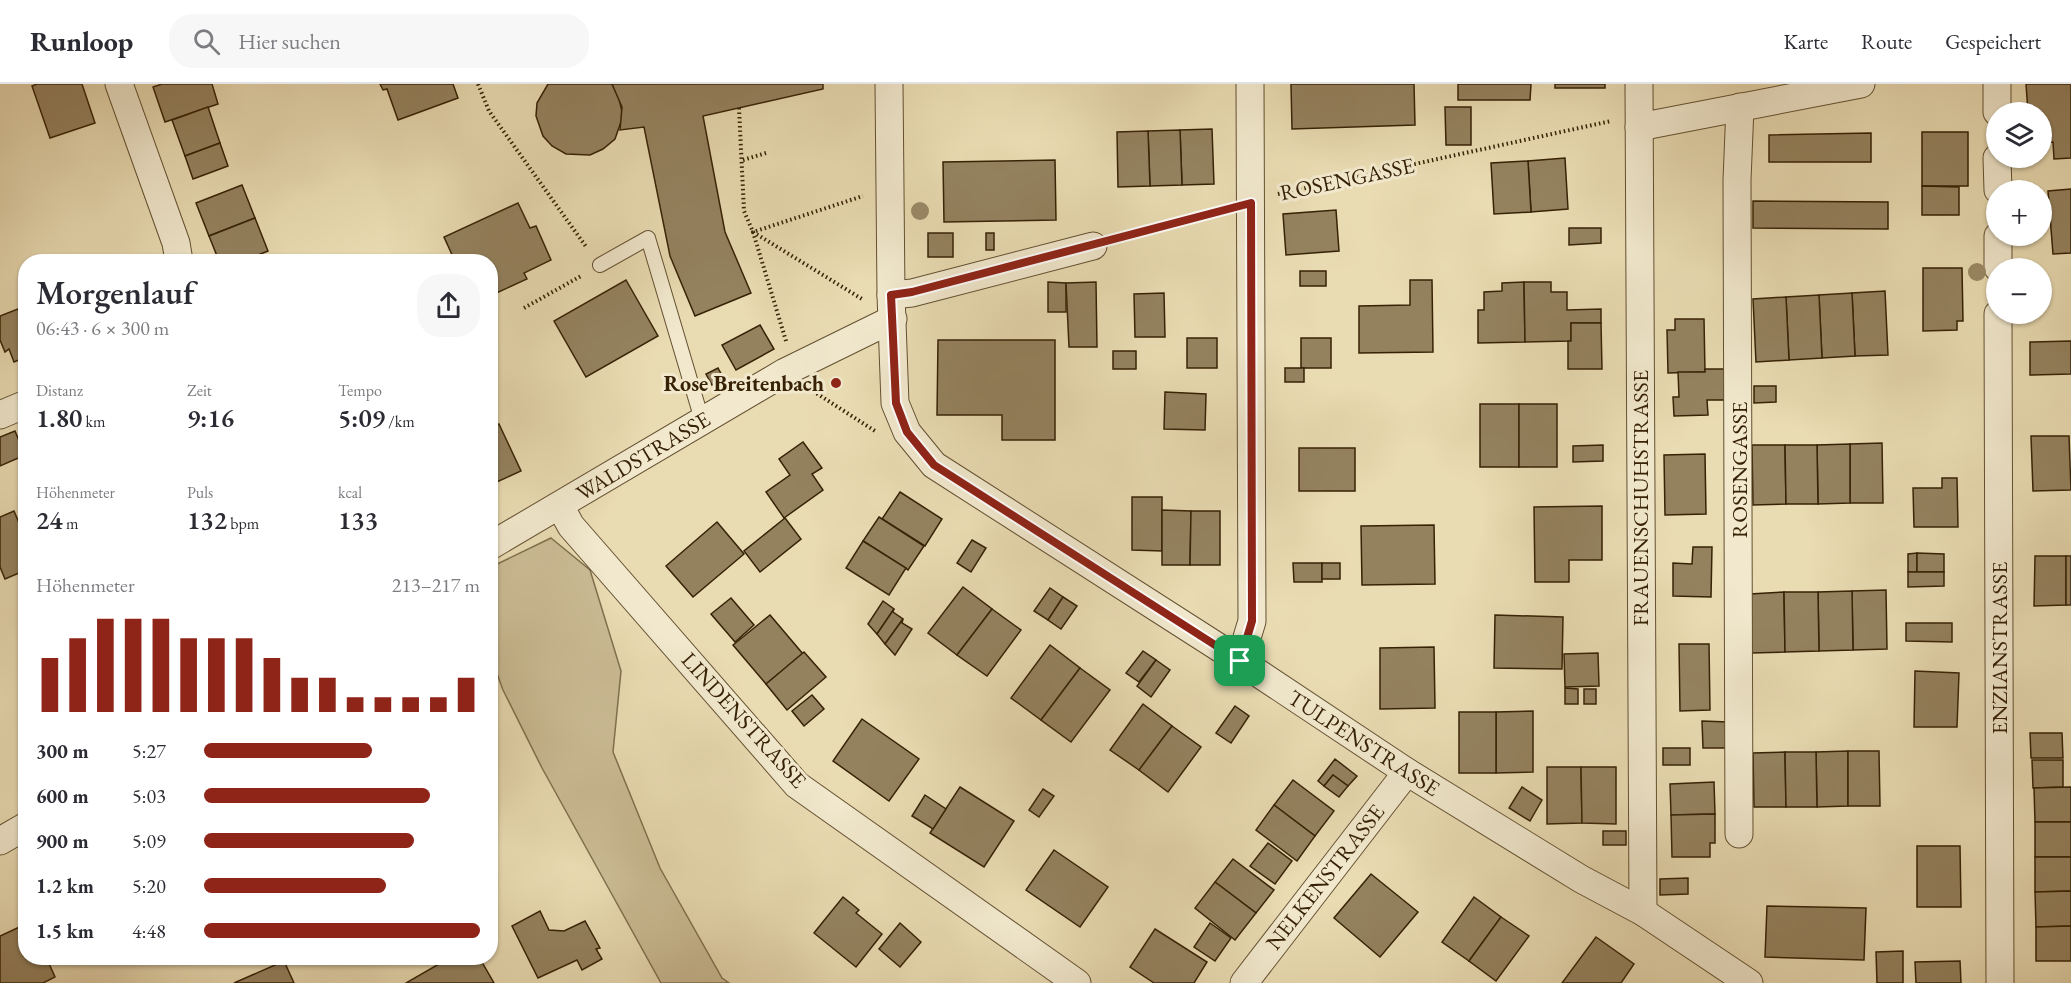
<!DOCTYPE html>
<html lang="de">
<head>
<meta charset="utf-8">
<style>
	:root { --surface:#fff; --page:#f7f7f7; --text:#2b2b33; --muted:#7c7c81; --line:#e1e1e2; --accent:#8f2418 }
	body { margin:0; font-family:"EB Garamond",serif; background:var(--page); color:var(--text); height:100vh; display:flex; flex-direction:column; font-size:22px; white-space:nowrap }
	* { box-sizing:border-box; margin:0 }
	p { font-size:20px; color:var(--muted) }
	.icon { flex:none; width:33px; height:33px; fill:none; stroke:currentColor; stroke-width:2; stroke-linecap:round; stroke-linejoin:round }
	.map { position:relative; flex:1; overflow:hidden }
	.drawer { position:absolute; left:18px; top:170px; width:480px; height:711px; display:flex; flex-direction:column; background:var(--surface); border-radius:24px; box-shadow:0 2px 4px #0004 }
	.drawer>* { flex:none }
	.buttons { position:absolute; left:1986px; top:18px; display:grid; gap:12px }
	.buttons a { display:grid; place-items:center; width:66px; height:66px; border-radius:50%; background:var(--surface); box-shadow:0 2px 4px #0004; font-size:30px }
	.pin { position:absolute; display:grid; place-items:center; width:51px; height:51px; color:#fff; margin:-26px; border-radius:12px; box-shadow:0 3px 9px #0006 }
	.round { display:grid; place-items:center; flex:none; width:63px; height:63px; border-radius:24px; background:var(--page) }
	.head { display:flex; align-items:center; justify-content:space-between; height:102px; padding:0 18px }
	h1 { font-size:33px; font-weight:600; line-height:45px }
	.figures { display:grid; grid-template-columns:repeat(3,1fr); gap:9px; height:102px; padding:6px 18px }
	.figures div { display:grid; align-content:center }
	.figures b { font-size:26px; font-weight:600 }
	.figures small { font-size:16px; font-weight:400 }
	.figures p { font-size:16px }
	.chart { height:168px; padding:12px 18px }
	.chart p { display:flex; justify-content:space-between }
	.chart svg { width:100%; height:108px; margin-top:6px; stroke:var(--accent); stroke-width:6 }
	ul { padding:0 18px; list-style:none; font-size:20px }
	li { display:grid; grid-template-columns:96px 72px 1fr; align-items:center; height:45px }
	li i { height:15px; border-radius:8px; background:var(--accent) }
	header { display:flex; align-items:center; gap:36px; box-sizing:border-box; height:84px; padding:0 30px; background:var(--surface); border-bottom:2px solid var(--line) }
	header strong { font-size:28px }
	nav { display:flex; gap:33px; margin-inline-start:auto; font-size:21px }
	.search { width:420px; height:54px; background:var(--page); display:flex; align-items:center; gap:15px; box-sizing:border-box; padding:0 21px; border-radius:24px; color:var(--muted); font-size:22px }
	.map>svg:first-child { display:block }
	.green { fill:#cbbc95; stroke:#816f4e; stroke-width:1.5 }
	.building { fill:#94825f; stroke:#372206; stroke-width:1.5 }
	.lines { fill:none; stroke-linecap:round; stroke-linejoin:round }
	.service-casing { stroke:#645031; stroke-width:16 }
	.minor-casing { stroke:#645031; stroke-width:29 }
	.path { stroke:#372206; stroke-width:4; stroke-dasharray:1.5 3; stroke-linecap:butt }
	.service { stroke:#f1e8cd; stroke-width:14 }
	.minor { stroke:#f1e8cd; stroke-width:27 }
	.tree { fill:#9b8a67 }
	.route-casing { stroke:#fff; stroke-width:12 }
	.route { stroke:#8f2418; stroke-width:8 }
	.poi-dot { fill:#8f2418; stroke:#f1e8cd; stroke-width:2 }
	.labels { text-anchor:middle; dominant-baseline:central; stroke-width:6; stroke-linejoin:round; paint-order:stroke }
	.street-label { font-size:22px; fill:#372206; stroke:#f1e8cd }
	.poi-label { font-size:22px; font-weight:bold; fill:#372206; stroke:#f1e8cd; text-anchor:end }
</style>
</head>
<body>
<header>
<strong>Runloop</strong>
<div class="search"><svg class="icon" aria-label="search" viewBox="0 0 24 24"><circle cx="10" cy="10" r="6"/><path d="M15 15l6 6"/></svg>Hier suchen</div>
<nav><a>Karte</a><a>Route</a><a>Gespeichert</a></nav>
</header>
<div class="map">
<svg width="2071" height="899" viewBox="0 0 2071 899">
	<rect width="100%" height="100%" fill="#e9dbb2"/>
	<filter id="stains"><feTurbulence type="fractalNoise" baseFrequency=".00333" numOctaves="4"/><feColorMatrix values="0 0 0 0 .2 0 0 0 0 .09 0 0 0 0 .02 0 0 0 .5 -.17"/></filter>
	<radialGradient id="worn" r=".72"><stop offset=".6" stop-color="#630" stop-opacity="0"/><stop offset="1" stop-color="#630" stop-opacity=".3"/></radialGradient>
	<path class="green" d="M551,454L590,486L621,587L613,668L660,784L722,894L729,899H661L542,684L503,606L491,573V483Z"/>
	<g class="building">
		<path d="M37,0H82L95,39L50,54L32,2Z"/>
		<path d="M162,0H212L218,20L165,38L153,3Z"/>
		<path d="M380,0H453L458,14L398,36L387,5L383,6Z"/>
		<path d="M548,0H612L618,10L623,32L615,55L603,65L590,71L566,70L552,62L543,52L536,32L537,19Z"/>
		<path d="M612,0H823V5L703,32L725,148L751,209L695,232L670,172L644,43L620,46L622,23Z"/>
		<path d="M1291,0H1414L1415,41L1292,45Z"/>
		<path d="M1458,0H1531L1530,16H1458Z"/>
		<rect x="1555" y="0" width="50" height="4"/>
		<path d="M2026,0H2071V74L2054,75L2053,58L2042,59V28H2028Z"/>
		<path d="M208,23L220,59L185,72L172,36Z"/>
		<path d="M1445,23H1471V61H1446Z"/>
		<path d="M1212,45L1214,100L1182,101L1180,46Z"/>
		<path d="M1180,46L1182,101L1150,102L1148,47Z"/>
		<path d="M1148,47L1150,102L1118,103L1117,48Z"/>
		<rect x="1922" y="48" width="46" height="54"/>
		<path d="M1871,49V78H1769V51Z"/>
		<path d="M220,59L228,82L193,95L185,72Z"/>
		<path d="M1565,74L1568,125L1531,128L1528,77Z"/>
		<path d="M1055,76L1056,136L944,138L943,78Z"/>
		<path d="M1528,77L1531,128L1494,130L1491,79Z"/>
		<path d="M242,101L255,134L209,152L196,119Z"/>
		<path d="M1922,102L1959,103V131H1922Z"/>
		<path d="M2071,105V169L2053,170L2048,107Z"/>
		<path d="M1753,117L1888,118V145L1753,144Z"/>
		<path d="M518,119L530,144L536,142L551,176L524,189L527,195L492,211L490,177H449L454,175L444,153Z"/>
		<path d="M1336,126L1339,167L1286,171L1283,130Z"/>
		<path d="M255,134L268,167L243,177H219L209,152Z"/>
		<path d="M1569,144H1601V159L1569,161Z"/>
		<rect x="928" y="149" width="25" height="24"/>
		<rect x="986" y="149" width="8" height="17"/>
		<path d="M1923,184H1962L1963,237H1957V246L1923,247Z"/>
		<rect x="1300" y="187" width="26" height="15"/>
		<path d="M626,196L658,252L586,293L554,237Z"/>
		<path d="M1410,196H1432L1433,268L1359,269V222L1410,221Z"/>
		<path d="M1048,198L1066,199V228H1048Z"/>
		<path d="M1096,198L1097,263H1069L1066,199Z"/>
		<path d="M1524,198L1525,258L1478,259V226H1484V208L1502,207V199Z"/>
		<path d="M1524,198H1551V208H1567V226L1601,225V239H1571V257L1525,258Z"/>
		<path d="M1885,207L1888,271L1855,272L1852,209Z"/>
		<path d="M1164,209L1165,253H1135L1134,210Z"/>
		<path d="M1852,209L1855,272L1822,274L1819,211Z"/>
		<path d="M1819,211L1822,274L1789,276L1786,213Z"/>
		<path d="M1786,213L1789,276L1756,278L1753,215Z"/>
		<path d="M23,223L26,230V273L14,278L9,265L5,268L0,256V232Z"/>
		<path d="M1675,235H1704L1705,288L1668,289L1667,246H1675Z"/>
		<path d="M1571,239H1601L1602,285H1568V257H1571Z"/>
		<path d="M760,241L774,265L736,286L722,261Z"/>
		<rect x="1187" y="254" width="30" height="30"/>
		<rect x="1301" y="254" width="30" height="30"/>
		<path d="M938,256H1055V356H1002V331H937Z"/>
		<path d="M2071,257V290L2030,291V258Z"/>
		<rect x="1113" y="267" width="23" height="18"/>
		<path d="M718,284L724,295L712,301L706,290Z"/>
		<rect x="1285" y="284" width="19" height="14"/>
		<path d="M1705,285H1725V316H1707L1708,331L1674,332L1673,313H1679L1678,288H1705Z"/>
		<path d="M1754,302H1776V318L1754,319Z"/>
		<path d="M1165,308L1206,310L1205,346L1164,345Z"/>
		<rect x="1480" y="320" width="39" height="63"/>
		<rect x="1519" y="320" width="38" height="63"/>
		<path d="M499,340L521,387L490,401V344Z"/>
		<path d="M15,347L25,371L0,382V353Z"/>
		<path d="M2031,352H2069L2071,406L2033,407Z"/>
		<path d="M803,358L822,384L812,390L823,406L784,434L766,408L790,391L779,375Z"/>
		<path d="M1882,359L1883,419H1850V360Z"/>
		<path d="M1850,360V419L1818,420L1817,361Z"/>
		<path d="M1603,361V377L1573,378V362Z"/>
		<path d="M1752,361H1785L1786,420L1753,421Z"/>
		<path d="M1785,361H1817L1818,420H1786Z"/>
		<rect x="1299" y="364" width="56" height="43"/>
		<path d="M1705,370L1706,430L1665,431L1664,371Z"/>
		<path d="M1942,394H1957L1958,443H1914L1913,404H1942Z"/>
		<path d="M900,408L942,435L925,462L882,435Z"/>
		<path d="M1132,413H1162V467L1132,466Z"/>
		<path d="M1602,422V476H1569V498H1535L1534,423Z"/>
		<path d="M1162,426L1191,427L1190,481H1162Z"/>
		<path d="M14,427L20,441L26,442V486L5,495L0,483V433Z"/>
		<path d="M1191,427H1220V481H1190Z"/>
		<path d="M879,433L924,462L908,486L863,457Z"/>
		<path d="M785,434L801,455L760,488L744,467Z"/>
		<path d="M717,438L744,470L693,513L666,482Z"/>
		<path d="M1434,441L1435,500L1362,501L1361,442Z"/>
		<path d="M972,456L986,464L971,488L957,479Z"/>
		<path d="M863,457L906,484L889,511L846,484Z"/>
		<path d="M1693,463H1712L1711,513L1673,512V479L1692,480Z"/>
		<path d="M1917,469V488H1908V470Z"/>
		<path d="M1917,469L1944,470V488H1917Z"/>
		<path d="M2035,472H2066V521L2034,522Z"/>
		<rect x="2066" y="472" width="5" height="49"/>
		<path d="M1293,479H1322V498H1294Z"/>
		<rect x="1322" y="479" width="18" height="16"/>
		<path d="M1908,488H1944V502L1908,503Z"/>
		<path d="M963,503L992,525L957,571L928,549Z"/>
		<path d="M1050,504L1063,513L1048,536L1034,527Z"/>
		<path d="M1886,506L1887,565L1853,566L1852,507Z"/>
		<path d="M1852,507L1853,566L1819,567L1818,508Z"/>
		<path d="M1784,508L1785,568L1752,569L1750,510Z"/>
		<path d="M1784,508H1818L1819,567L1785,568Z"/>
		<path d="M1063,513L1077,522L1061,545L1048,536Z"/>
		<path d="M731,514L754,541L735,558L711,530Z"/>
		<path d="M883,517L894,525L877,550L868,540Z"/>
		<path d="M894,525L893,528L903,535L885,560L877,550Z"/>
		<path d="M992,525L1021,546L987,592L957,571Z"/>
		<path d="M770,531L803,570L766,600L733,561Z"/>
		<path d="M1495,531L1563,533L1562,585L1494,584Z"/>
		<path d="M903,535L902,539L912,545L895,571L885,560Z"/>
		<path d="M1906,539H1952V558L1906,557Z"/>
		<path d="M1679,560H1709L1710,626L1680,627Z"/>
		<path d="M1050,561L1080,584L1041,636L1011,614Z"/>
		<path d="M1434,563L1435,624L1380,625V564Z"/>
		<path d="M1143,567L1156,576L1139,598L1126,589Z"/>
		<path d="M804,568L826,593L787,626L766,600Z"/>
		<path d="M1598,569L1599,602L1565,603L1564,570Z"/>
		<path d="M1156,576L1170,586L1151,613L1137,602Z"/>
		<path d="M1080,584L1110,606L1071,658L1041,636Z"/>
		<path d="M1915,587L1959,589L1957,643H1914Z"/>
		<path d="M1565,604L1578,605V620H1565Z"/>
		<rect x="1584" y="605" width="12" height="15"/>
		<path d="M812,611L824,625L804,642L792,627Z"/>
		<path d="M1143,620L1172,642L1139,686L1110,666Z"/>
		<path d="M1235,622L1249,632L1231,659L1216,649Z"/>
		<path d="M1533,627V688L1496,689V628Z"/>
		<rect x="1459" y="628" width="37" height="61"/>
		<path d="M862,635L919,675L889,717L833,677Z"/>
		<path d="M1702,637L1728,638V664H1703Z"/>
		<path d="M1172,642L1201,663L1168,708L1139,686Z"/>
		<path d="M2030,649H2062L2063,674H2031Z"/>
		<rect x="1663" y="664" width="27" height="17"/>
		<path d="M1848,667V722L1817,723L1816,668Z"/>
		<path d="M1848,667H1879L1880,722H1848Z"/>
		<path d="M1785,668L1786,723H1754L1753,669Z"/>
		<path d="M1785,668H1816L1817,723H1786Z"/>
		<path d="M1335,675L1357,692L1348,702L1333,691L1324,702L1318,697Z"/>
		<path d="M2032,676H2063V703L2033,704Z"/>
		<path d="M1547,683H1581L1582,739L1547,740Z"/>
		<path d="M1581,683H1616V740L1582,739Z"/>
		<path d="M1333,691L1348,702L1339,713L1324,702Z"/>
		<path d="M1293,696L1334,727L1315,752L1274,721Z"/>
		<path d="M1714,698L1715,730L1671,731L1670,700Z"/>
		<path d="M960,703L1014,737L984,783L930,749Z"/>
		<path d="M1522,703L1542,716L1530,737L1509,724Z"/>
		<path d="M2071,703V738H2035L2034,704Z"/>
		<path d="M1043,705L1054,712L1039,733L1029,726Z"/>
		<path d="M925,711L946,725L933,745L912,732Z"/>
		<path d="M1274,721L1315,752L1297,777L1256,746Z"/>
		<path d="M1715,730V759H1710V773H1672L1671,731Z"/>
		<rect x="2035" y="738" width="36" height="35"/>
		<rect x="1603" y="747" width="23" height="14"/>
		<path d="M1268,759L1292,777L1275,800L1250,782Z"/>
		<path d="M1917,762H1960L1961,823H1917Z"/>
		<path d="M1054,766L1108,803L1080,843L1026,806Z"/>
		<path d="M2035,773H2071V807L2035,808Z"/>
		<path d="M1233,775L1274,806L1256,829L1215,798Z"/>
		<path d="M1371,790L1418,828L1380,873L1334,834Z"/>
		<path d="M1688,794V810L1660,811V795Z"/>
		<path d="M1215,798L1256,829L1235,856L1195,824Z"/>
		<path d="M2071,807V842L2036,843L2035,808Z"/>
		<path d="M843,813L859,826L856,829L882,850L856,883L814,849Z"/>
		<path d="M1474,813L1501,833L1469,877L1442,858Z"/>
		<path d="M1767,822L1866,824L1864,876L1765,873Z"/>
		<path d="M540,827L549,846L564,847L585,837L600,864L596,865L602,875L582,886L577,876L538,894L512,842Z"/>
		<path d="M1501,833L1529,852L1496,897L1469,877Z"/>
		<path d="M900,839L921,858L900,883L879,865Z"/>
		<path d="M1210,839L1231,854L1215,877L1194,863Z"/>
		<path d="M26,840V873H46L55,893L43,899H0V852Z"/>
		<path d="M2071,842V877H2036V843Z"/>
		<path d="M1155,845L1207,878L1194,899H1154L1130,883Z"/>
		<path d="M1596,853L1634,880L1621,899H1562Z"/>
		<path d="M1903,867V899H1877L1876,868Z"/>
		<path d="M451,873H479L494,899H406Z"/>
		<path d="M284,877L294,899H234Z"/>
		<path d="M1960,877L1961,899H1916L1915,878Z"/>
	</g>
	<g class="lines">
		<g class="service-casing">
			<path id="service" d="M600,181L648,154L702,336"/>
		</g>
		<g class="minor-casing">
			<g id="minor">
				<path d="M119,0L176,159L179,177"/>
				<path d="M889,0L891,211L895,319L907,348L934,381L1240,577L1407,688L1581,795L1643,828L1749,899"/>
				<path d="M1639,0L1643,828"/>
				<path d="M1997,0V28"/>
				<path d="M1639,43L1861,0"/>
				<path d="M1997,74L1998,106"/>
				<path d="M1998,152V184"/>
				<path d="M891,211L912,209L1093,162"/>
				<path d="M1998,230L2000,899"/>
				<path d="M0,331L26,320"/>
				<path d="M560,422L571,442L797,701L1077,899"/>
				<path d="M490,462L785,288L893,235"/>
				<path d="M1240,577L1252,537L1250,0"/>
				<path d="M1739,750L1737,96L1740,23"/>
				<path d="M0,757L26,742"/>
				<path d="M1244,899L1407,688"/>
			</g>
		</g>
		<g class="path">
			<path d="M478,0L489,27L587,164"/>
			<path d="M739,24L744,127L753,148L862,215"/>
			<path d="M743,76L766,69"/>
			<path d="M1278,110L1611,37"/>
			<path d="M1120,154L1223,127"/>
			<path d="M524,224L581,192"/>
			<path d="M786,257L753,148L863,112"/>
			<path d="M813,307L875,347"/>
		</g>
		<use href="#service" class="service"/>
		<use href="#minor" class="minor"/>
	</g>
	<g class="tree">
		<circle cx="920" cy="127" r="9"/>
		<circle cx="1977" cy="188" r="9"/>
	</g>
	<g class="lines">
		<g class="route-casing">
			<path id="route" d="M1251,119L1252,537L1240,577L934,381L907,348L896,319L891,211L912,208Z"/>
		</g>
		<use href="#route" class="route"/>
	</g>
	<circle class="poi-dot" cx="836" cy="299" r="6"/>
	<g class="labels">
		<g class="street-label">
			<text transform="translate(1347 95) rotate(-12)">ROSENGASSE</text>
			<text transform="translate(643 372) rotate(-31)">WALDSTRASSE</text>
			<text transform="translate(1739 386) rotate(-90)">ROSENGASSE</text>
			<text transform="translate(1640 414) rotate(-90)">FRAUENSCHUHSTRASSE</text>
			<text transform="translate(1999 564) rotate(-90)">ENZIANSTRASSE</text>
			<text transform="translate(744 636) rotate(48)">LINDENSTRASSE</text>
			<text transform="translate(1364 659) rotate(33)">TULPENSTRASSE</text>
			<text transform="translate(1325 793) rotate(-52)">NELKENSTRASSE</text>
		</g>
		<g class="poi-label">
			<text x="824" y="299">Rose Breitenbach</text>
		</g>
	</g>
	<rect width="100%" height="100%" filter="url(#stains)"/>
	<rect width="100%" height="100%" fill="url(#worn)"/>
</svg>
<div class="buttons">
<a><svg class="icon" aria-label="layers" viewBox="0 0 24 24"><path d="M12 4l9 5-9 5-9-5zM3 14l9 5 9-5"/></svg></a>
<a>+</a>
<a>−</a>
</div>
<div class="pin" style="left:1240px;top:577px;background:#1e9e55"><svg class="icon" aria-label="arrive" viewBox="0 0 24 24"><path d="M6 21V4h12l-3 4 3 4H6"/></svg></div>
<section class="drawer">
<div class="head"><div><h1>Morgenlauf</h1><p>06:43 · 6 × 300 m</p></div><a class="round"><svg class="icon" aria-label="share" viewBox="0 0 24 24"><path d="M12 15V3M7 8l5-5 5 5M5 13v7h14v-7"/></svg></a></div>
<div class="figures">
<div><p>Distanz</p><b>1.80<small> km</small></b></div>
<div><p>Zeit</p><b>9:16</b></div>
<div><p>Tempo</p><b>5:09<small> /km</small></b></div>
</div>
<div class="figures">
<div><p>Höhenmeter</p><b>24<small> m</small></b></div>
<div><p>Puls</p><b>132<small> bpm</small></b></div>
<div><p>kcal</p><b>133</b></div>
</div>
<div class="chart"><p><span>Höhenmeter</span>213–217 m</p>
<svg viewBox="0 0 160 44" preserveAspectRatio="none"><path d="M5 44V22M15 44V14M25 44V6M35 44V6M45 44V6M55 44V14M65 44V14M75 44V14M85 44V22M95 44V30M105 44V30M115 44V38M125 44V38M135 44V38M145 44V38M155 44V30"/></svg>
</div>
<ul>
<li><b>300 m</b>5:27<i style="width:61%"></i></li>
<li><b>600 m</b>5:03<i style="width:82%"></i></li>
<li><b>900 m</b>5:09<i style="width:76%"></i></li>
<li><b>1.2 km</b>5:20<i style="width:66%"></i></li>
<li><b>1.5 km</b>4:48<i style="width:100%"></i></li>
</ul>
</section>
</div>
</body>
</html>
